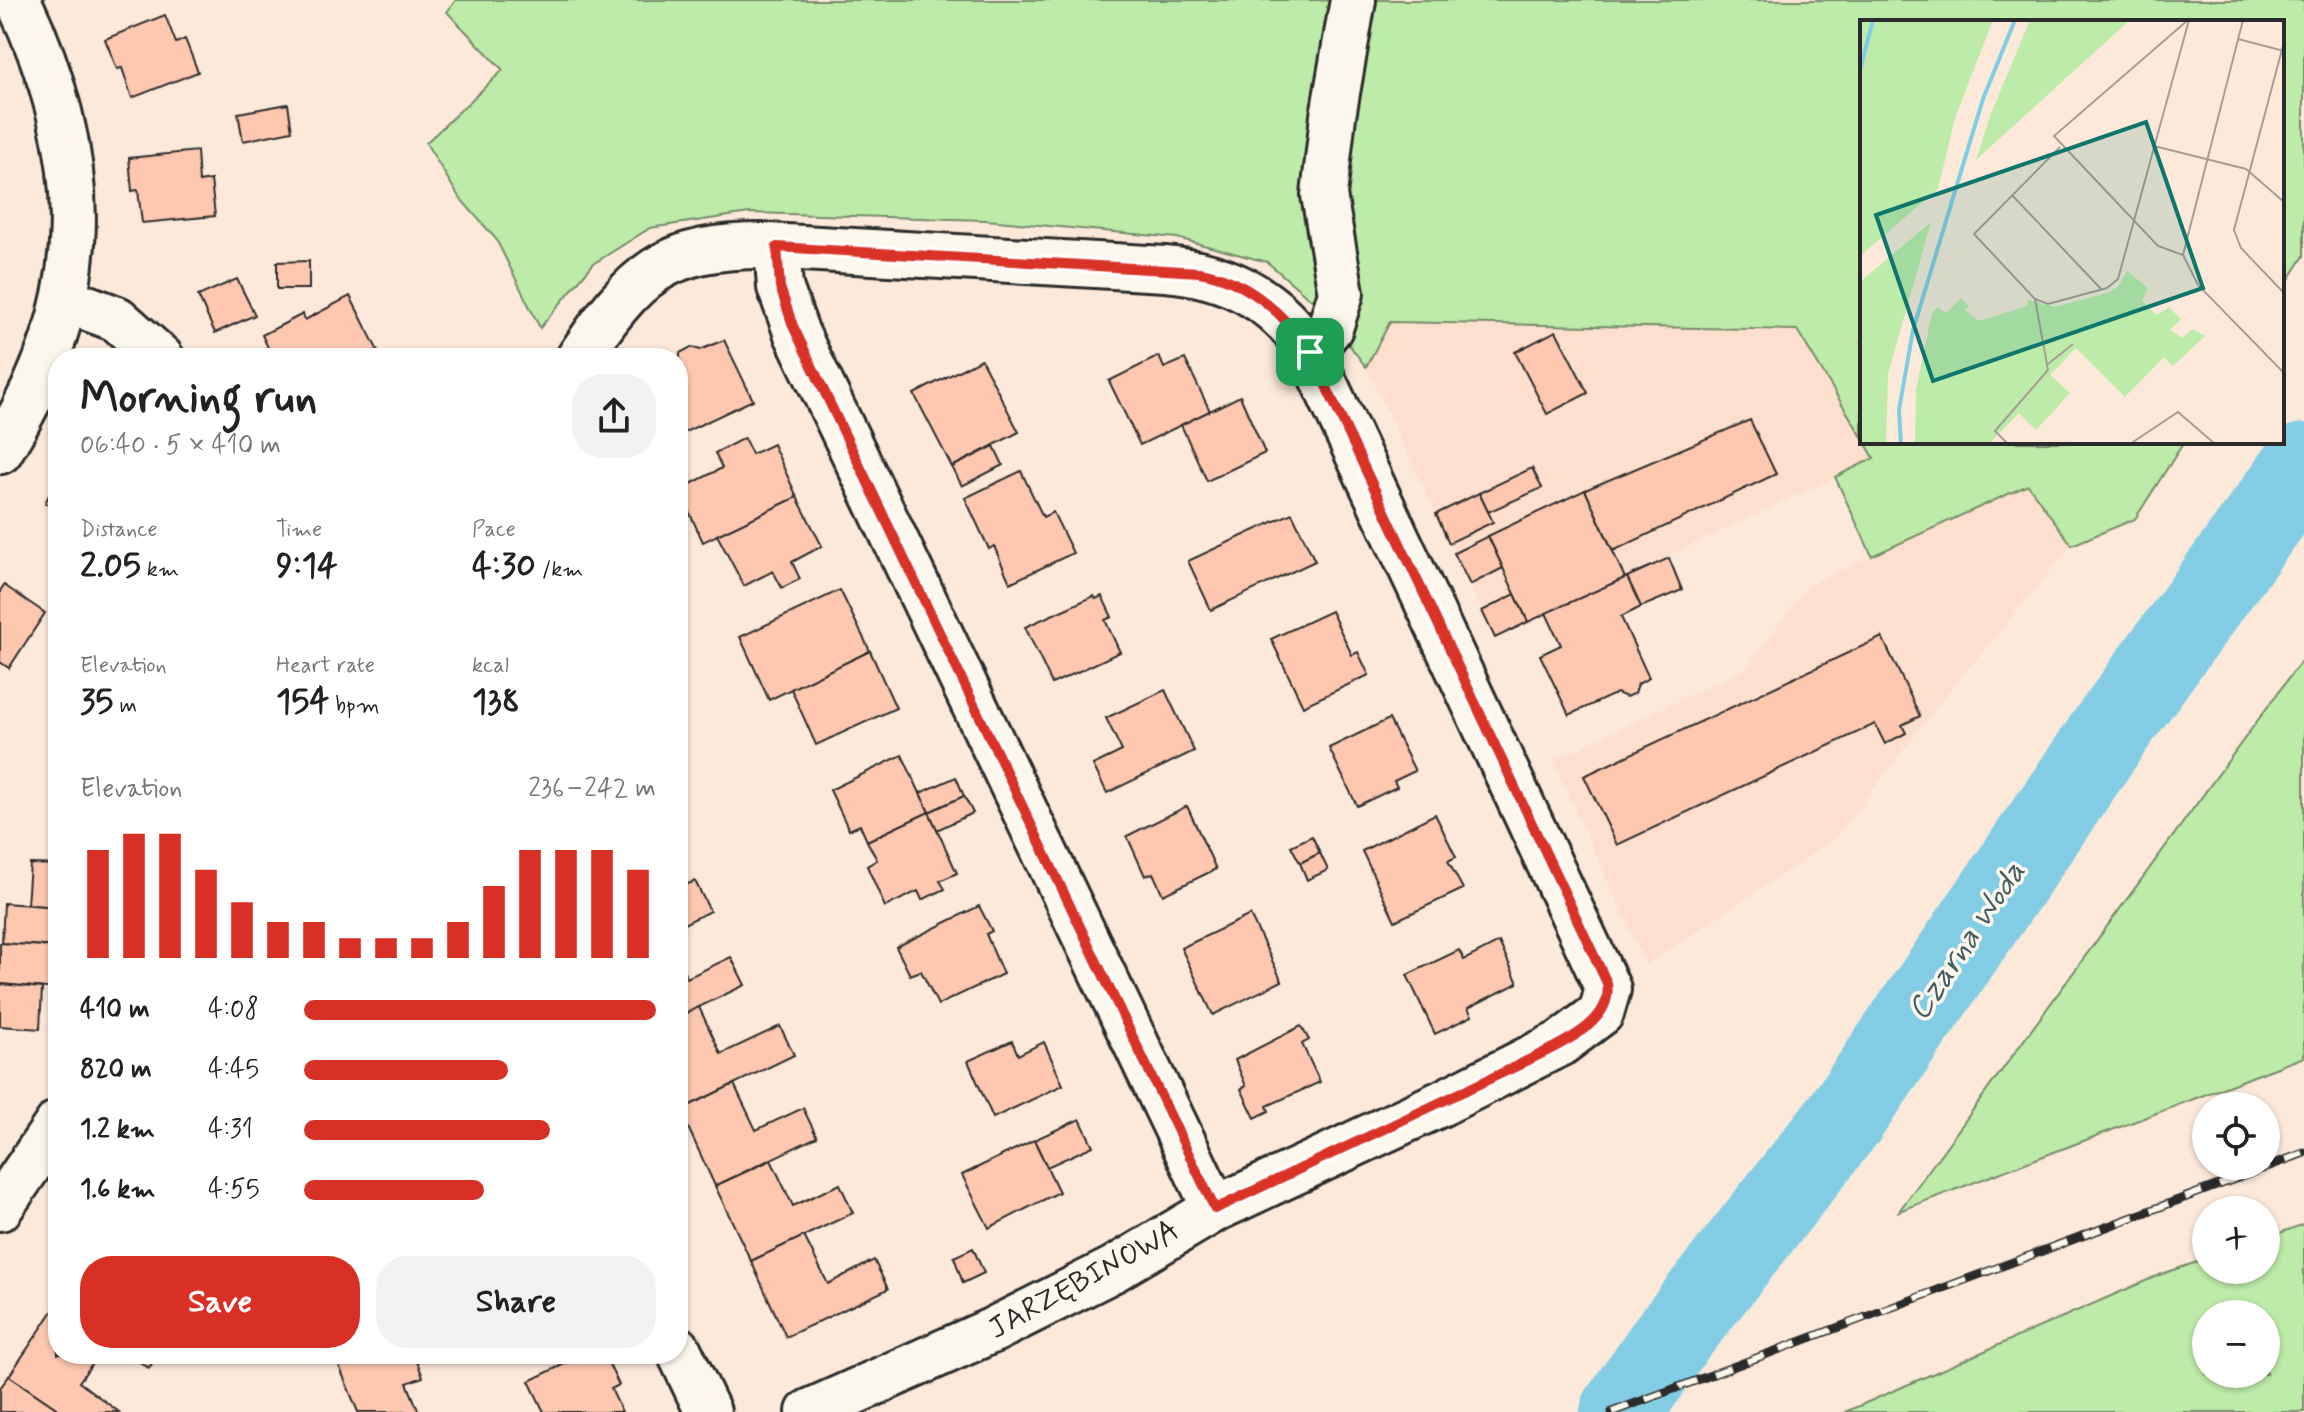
<!DOCTYPE html>
<html lang="en">
<head>
<meta charset="utf-8">
<style>
	:root { --surface:#fff; --page:#f2f2f2; --text:#222; --muted:#767676; --accent:#d93025 }
	body { margin:0; font-family:Mynerve,sans-serif; background:var(--page); color:var(--text); height:100vh; display:flex; flex-direction:column; font-size:30px; white-space:nowrap }
	* { box-sizing:border-box; margin:0 }
	p { font-size:26px; color:var(--muted) }
	.icon { flex:none; width:44px; height:44px; fill:none; stroke:currentColor; stroke-width:2; stroke-linecap:round; stroke-linejoin:round }
	.map { position:relative; flex:1; overflow:hidden }
	.drawer { position:absolute; left:48px; top:348px; width:640px; height:1016px; display:flex; flex-direction:column; background:var(--surface); border-radius:32px; box-shadow:0 2px 6px #0004 }
	.drawer>* { flex:none }
	.controls { position:absolute; left:2192px; top:1092px; display:grid; gap:16px }
	.controls a { display:grid; place-items:center; width:88px; height:88px; border-radius:50%; background:var(--surface); box-shadow:0 2px 6px #0004; font-size:40px }
	.pin { position:absolute; display:grid; place-items:center; width:68px; height:68px; color:#fff; margin:-34px; border-radius:16px; box-shadow:0 4px 12px #0006 }
	.round { display:grid; place-items:center; flex:none; width:84px; height:84px; border-radius:32px; background:var(--page) }
	.headline { display:flex; align-items:center; justify-content:space-between; height:136px; padding:0 32px }
	h1 { font-size:44px; font-weight:700; line-height:60px }
	.figures { display:grid; grid-template-columns:repeat(3,1fr); gap:12px; height:136px; padding:8px 32px }
	.figures div { display:grid; align-content:center }
	.figures b { font-size:34px; font-weight:700 }
	.figures small { font-size:22px; font-weight:400 }
	.figures p { font-size:22px }
	.chart { height:224px; padding:16px 32px }
	.chart p { display:flex; justify-content:space-between }
	.chart svg { width:100%; height:144px; margin-top:8px; stroke:var(--accent); stroke-width:6 }
	.button { display:flex; gap:16px; margin-top:auto; padding:16px 32px }
	.button a { flex:1; height:92px; border-radius:32px; background:var(--accent); color:#fff; font-size:32px; font-weight:700; line-height:92px; text-align:center }
	.button a+a { background:var(--page); color:var(--text) }
	ul { padding:0 32px; list-style:none; font-size:26px }
	li { display:grid; grid-template-columns:128px 96px 1fr; align-items:center; height:60px }
	li i { height:20px; border-radius:10px; background:var(--accent) }
	.map>svg:first-child { display:block }
	.built { fill:#fddfcd }
	.green { fill:#bdeba9; stroke:#748b6a; stroke-width:2; fill-rule:evenodd }
	.lines { fill:none; stroke-linecap:round; stroke-linejoin:round }
	.river { stroke:#83cde4; stroke-width:82 }
	.building { fill:#fec8b0; stroke:#2b2b2b; stroke-width:2 }
	.street-casing { stroke:#2b2b2b; stroke-width:50 }
	.street { stroke:#fbf7ec; stroke-width:44 }
	.rail-casing { stroke:#2b2b2b; stroke-width:9 }
	.rail { stroke:#fbf7ec; stroke-width:6; stroke-dasharray:18; stroke-linecap:butt }
	.route-casing { stroke:#fff; stroke-width:16 }
	.route { stroke:#d93025; stroke-width:10 }
	.labels { text-anchor:middle; dominant-baseline:central; stroke-width:7; stroke-linejoin:round; paint-order:stroke }
	.street-label { font-size:30px; fill:#2b2b2b; stroke:#fbf7ec }
	.water-label { font-size:32px; font-style:italic; fill:#455c62; stroke:#fbf7ec }
	.inset-river { fill:none; stroke:#83cde4; stroke-width:4 }
	.inset-road { fill:none; stroke:#a89d94; stroke-width:2 }
	.view { fill:#0f766e; fill-opacity:0.15; stroke:#0f766e; stroke-width:4 }
	.inset-edge { fill:none; stroke:#2b2b2b; stroke-width:4 }
</style>
</head>
<body>
<div class="map">
<svg width="2304" height="1412" viewBox="0 0 2304 1412">
	<rect width="100%" height="100%" fill="#fce9da"/>
	<filter id="ink" filterUnits="userSpaceOnUse"><feTurbulence type="fractalNoise" baseFrequency=".0125" numOctaves="2"/><feDisplacementMap in="SourceGraphic" scale="16" xChannelSelector="R" yChannelSelector="G"/><feConvolveMatrix kernelMatrix="1 2 1 2 8 2 1 2 1" color-interpolation-filters="sRGB"/></filter>
	<g filter="url(#ink)">
		<g class="built">
			<path d="M1390,322L1797,330L1875,458L1495,638L1366,367Z"/>
			<path d="M2028,484L2072,545L1946,695L1834,839L1646,965L1553,761L1747,668L1807,586Z"/>
		</g>
		<g class="green">
			<path d="M456,0H2304V256L2282,290V22H1862V437L1797,330L1390,322L1366,367L1321,308L1267,262L1177,238L986,220L749,213L650,228L593,264L540,328L496,239L459,197L426,143L503,70L447,12Z"/>
			<path d="M1865,442H2184L2135,519L2072,545L2028,485L1872,556L1835,477L1874,458Z"/>
			<path d="M2304,657V1057L1899,1211Z"/>
			<path d="M2304,1224V1412H1845L2159,1275L2206,1259V1270H2266V1238ZM2206,1314H2266V1374H2206Z"/>
		</g>
		<g class="lines">
			<path class="river" d="M1621,1412L1668,1343L1845,1118L2113,727L2304,464"/>
		</g>
		<g class="building">
			<path d="M165,15L176,43L185,39L198,72L132,98L122,68L117,69L105,39Z"/>
			<path d="M288,104L292,131L243,141L238,113Z"/>
			<path d="M197,151L199,182L211,180L215,216L142,223L138,190L132,191L129,158Z"/>
			<path d="M309,261V289H277V262Z"/>
			<path d="M237,279L255,315L215,333L198,296Z"/>
			<path d="M350,296L379,353L370,358H268L272,356L262,335L303,314L305,320Z"/>
			<path d="M1556,331L1588,393L1547,414L1515,352Z"/>
			<path d="M724,340L753,400L683,433L678,423L680,353L691,347L700,350Z"/>
			<path d="M1159,356L1164,368L1185,359L1210,411L1140,445L1109,381Z"/>
			<path d="M981,359L1019,432L952,467L914,394Z"/>
			<path d="M1240,396L1265,453L1207,481L1181,425Z"/>
			<path d="M1750,420L1776,474L1613,551L1585,490Z"/>
			<path d="M744,438L752,454L773,444L797,497L703,542L679,490L722,468L715,453Z"/>
			<path d="M994,446L1003,465L962,486L952,467Z"/>
			<path d="M1532,468L1542,488L1488,512L1479,493Z"/>
			<path d="M1021,471L1043,517L1053,512L1073,553L1010,583L994,546L989,549L965,498Z"/>
			<path d="M58,477V510L45,503Z"/>
			<path d="M1585,490L1625,578L1528,622L1488,536Z"/>
			<path d="M1479,493L1493,522L1449,543L1436,514Z"/>
			<path d="M797,497L822,546L792,562L800,579L782,588L773,571L744,586L717,535Z"/>
			<path d="M1292,513L1315,561L1211,610L1188,561Z"/>
			<path d="M1488,536L1503,568L1470,585L1454,553Z"/>
			<path d="M1669,558L1682,590L1641,607L1627,577Z"/>
			<path d="M1627,577L1641,607L1621,617L1649,678L1638,684L1635,693L1626,697L1617,693L1569,715L1540,655L1561,645L1546,613Z"/>
			<path d="M4,585L45,613L9,668L0,662V591Z"/>
			<path d="M840,590L870,651L769,700L740,637Z"/>
			<path d="M1515,594L1528,622L1495,638L1482,611Z"/>
			<path d="M1094,596L1096,599L1102,596L1112,617L1105,620L1120,652L1052,684L1025,627Z"/>
			<path d="M1331,611L1352,655L1358,652L1369,675L1303,706L1271,639Z"/>
			<path d="M1882,637L1920,716L1902,725L1906,733L1885,744L1875,724L1617,845L1584,776Z"/>
			<path d="M870,651L896,708L816,745L791,689Z"/>
			<path d="M1165,690L1194,751L1107,793L1093,765L1122,751L1106,718Z"/>
			<path d="M1389,719L1415,771L1394,781L1397,787L1357,806L1329,748Z"/>
			<path d="M902,755L929,812L867,841L860,825L849,830L830,790Z"/>
			<path d="M956,777L964,796L929,812L920,793Z"/>
			<path d="M964,796L973,813L937,830L929,812Z"/>
			<path d="M1187,806L1216,869L1163,895L1153,873L1145,876L1127,836Z"/>
			<path d="M929,812L957,873L940,881L945,889L922,900L918,891L885,907L867,866L877,860L867,841Z"/>
			<path d="M1435,814L1456,857L1448,861L1463,889L1395,921L1362,851Z"/>
			<path d="M58,823V865H55Z"/>
			<path d="M1312,836L1320,853L1300,863L1291,846Z"/>
			<path d="M1320,853L1328,870L1307,880L1300,863Z"/>
			<path d="M30,864L58,865V907L27,905Z"/>
			<path d="M695,881L710,911L678,927V888Z"/>
			<path d="M4,903L58,907V947L2,943Z"/>
			<path d="M979,906L992,931L986,934L1003,974L938,1005L921,971L910,975L896,947Z"/>
			<path d="M1250,915L1282,981L1213,1015L1181,948Z"/>
			<path d="M1499,942L1518,983L1468,1008L1472,1016L1435,1034L1407,975L1459,950L1464,960Z"/>
			<path d="M0,943L58,947V989L0,984Z"/>
			<path d="M731,957L745,985L678,1017V960L687,978Z"/>
			<path d="M0,984L42,988L40,1029L0,1026Z"/>
			<path d="M699,1007L721,1054L780,1026L794,1055L680,1110L678,1017Z"/>
			<path d="M1301,1026L1309,1040L1302,1044L1320,1082L1267,1106L1269,1111L1255,1118L1241,1089L1246,1086L1235,1060Z"/>
			<path d="M1012,1041L1018,1055L1044,1042L1063,1085L993,1118L968,1061Z"/>
			<path d="M734,1084L756,1130L803,1108L817,1137L715,1186L680,1110Z"/>
			<path d="M1080,1119L1093,1146L1047,1167L1034,1140Z"/>
			<path d="M1034,1140L1059,1192L989,1228L962,1175Z"/>
			<path d="M771,1160L793,1206L840,1184L853,1213L751,1261L715,1186Z"/>
			<path d="M804,1236L828,1284L874,1260L888,1289L786,1337L751,1261Z"/>
			<path d="M973,1248L984,1273L963,1283L954,1257Z"/>
			<path d="M57,1305L58,1354H99L79,1382L119,1412H62L9,1376Z"/>
			<path d="M128,1354H158L149,1368Z"/>
			<path d="M354,1354H414L423,1377L407,1383L419,1412H358L337,1361Z"/>
			<path d="M585,1354H604L619,1385L611,1389L622,1412H544L529,1381Z"/>
			<path d="M9,1376L62,1412H0V1388Z"/>
		</g>
		<g class="lines">
			<g class="street-casing">
				<g id="street">
					<path d="M777,247L780,287L797,334L1215,1209"/>
					<path d="M66,300L117,319L161,358"/>
					<path d="M1310,352L1330,328L1341,293L1324,195L1333,116L1353,0"/>
					<path d="M579,358C635,274 664,245 768,246L1165,269C1227,274 1276,298 1310,352L1608,989L1601,1013L1561,1043L1442,1103L1215,1209L1114,1269L993,1330L809,1412"/>
					<path d="M0,451C95,301 93,158 18,0"/>
					<path d="M0,1208L58,1123"/>
					<path d="M678,1349L708,1412"/>
				</g>
			</g>
			<use href="#street" class="street"/>
			<g class="rail-casing">
				<path id="rail" d="M1612,1412L2304,1153"/>
			</g>
			<use href="#rail" class="rail"/>
		</g>
	</g>
	<g class="lines" filter="url(#ink)">
		<g class="route-casing">
			<path id="route" d="M777,247L1199,272C1246,279 1285,314 1310,352L1607,983C1615,1026 1550,1048 1519,1065L1215,1209L793,326L780,287Z"/>
		</g>
		<use href="#route" class="route"/>
	</g>
	<g class="labels">
		<g class="street-label">
			<text transform="translate(1084 1280) rotate(-29)">JARZĘBINOWA</text>
		</g>
		<g class="water-label">
			<text transform="translate(1967 941) rotate(-56)">Czarna Woda</text>
		</g>
	</g>
	<g transform="translate(1860 20)">
		<rect width="424" height="424" fill="#fce9da"/>
		<path d="M0,0H133L95,98L78,169L0,236ZM170,0H270L116,140L130,96ZM71,202L28,354L26,424H0V262ZM267,251L288,268L282,280L296,295L309,287L321,299L310,310L322,318L332,309L345,316L313,346L304,337L265,377L216,328L190,355L210,373L176,410L159,393L129,424H55L56,369L72,293L78,287L86,293L101,278L109,286L105,290L119,301L167,286L168,280L195,287L247,273L258,267Z" fill="#bdeba9"/>
		<path class="inset-river" d="M0,50L13,0M41,424L39,390L53,310L123,79L155,0"/>
		<path class="inset-road" d="M383,0L323,235L338,265L424,353M378,19L424,31M424,22L374,210L381,228L424,273M294,126L386,149L424,182M200,127L114,214L175,279L188,284L247,268L258,259L329,0M152,175L242,270M323,235L298,226L194,116L328,0M188,344L213,324M148,424L135,411L188,350L175,279M270,424L318,392L355,424"/>
		<path class="view" d="M286,102L343,268L73,361L16,195Z"/>
		<rect width="424" height="424" class="inset-edge"/>
	</g>
</svg>
<div class="controls">
<a><svg class="icon" aria-label="locate" viewBox="0 0 24 24"><circle cx="12" cy="12" r="6"/><path d="M12 2v4M12 18v4M2 12h4M18 12h4"/></svg></a>
<a>+</a>
<a>−</a>
</div>
<div class="pin" style="left:1310px;top:352px;background:#1e9e55"><svg class="icon" aria-label="arrive" viewBox="0 0 24 24"><path d="M6 21V4h12l-3 4 3 4H6"/></svg></div>
<section class="drawer">
<div class="headline"><div><h1>Morning run</h1><p>06:40 · 5 × 410 m</p></div><a class="round"><svg class="icon" aria-label="share" viewBox="0 0 24 24"><path d="M12 15V3M7 8l5-5 5 5M5 13v7h14v-7"/></svg></a></div>
<div class="figures">
<div><p>Distance</p><b>2.05<small> km</small></b></div>
<div><p>Time</p><b>9:14</b></div>
<div><p>Pace</p><b>4:30<small> /km</small></b></div>
</div>
<div class="figures">
<div><p>Elevation</p><b>35<small> m</small></b></div>
<div><p>Heart rate</p><b>154<small> bpm</small></b></div>
<div><p>kcal</p><b>138</b></div>
</div>
<div class="chart"><p><span>Elevation</span>236–242 m</p>
<svg viewBox="0 0 160 44" preserveAspectRatio="none"><path d="M5 44V11M15 44V6M25 44V6M35 44V17M45 44V27M55 44V33M65 44V33M75 44V38M85 44V38M95 44V38M105 44V33M115 44V22M125 44V11M135 44V11M145 44V11M155 44V17"/></svg>
</div>
<ul>
<li><b>410 m</b>4:08<i style="width:100%"></i></li>
<li><b>820 m</b>4:45<i style="width:58%"></i></li>
<li><b>1.2 km</b>4:31<i style="width:70%"></i></li>
<li><b>1.6 km</b>4:55<i style="width:51%"></i></li>
</ul>
<div class="button"><a>Save</a><a>Share</a></div>
</section>
</div>
</body>
</html>
